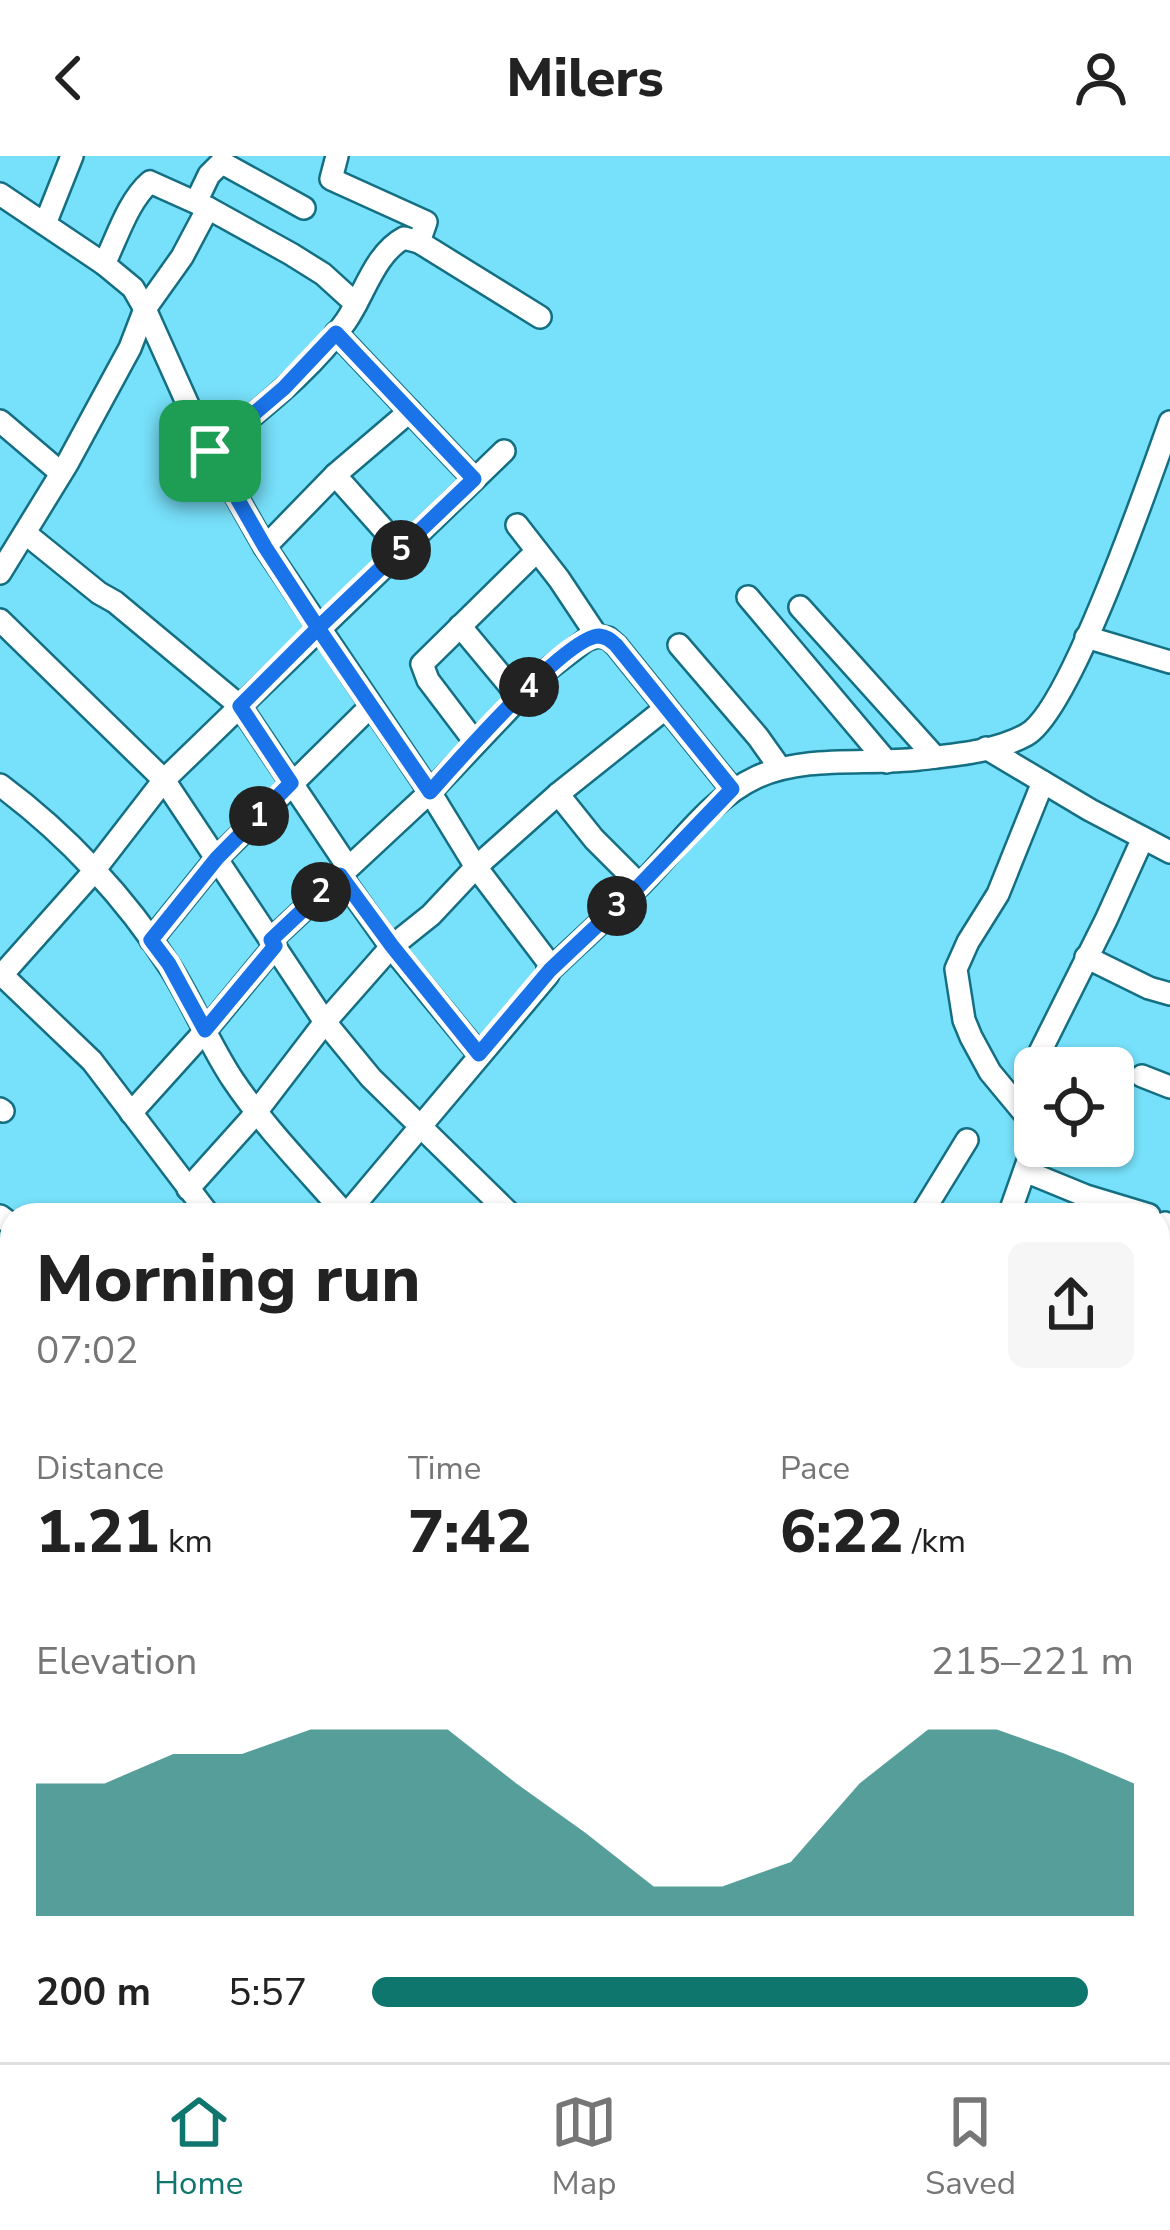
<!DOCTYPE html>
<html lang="en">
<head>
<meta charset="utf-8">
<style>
	:root { --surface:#fff; --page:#f6f6f6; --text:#222; --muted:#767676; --line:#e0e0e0; --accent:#0f766e }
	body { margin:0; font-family:"Nunito Sans",sans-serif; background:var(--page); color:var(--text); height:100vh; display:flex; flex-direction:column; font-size:45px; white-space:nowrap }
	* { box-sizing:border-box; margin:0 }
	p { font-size:39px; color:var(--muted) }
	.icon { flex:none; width:66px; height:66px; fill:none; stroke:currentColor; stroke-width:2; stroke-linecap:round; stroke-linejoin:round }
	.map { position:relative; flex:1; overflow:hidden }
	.drawer { position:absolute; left:0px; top:1047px; width:1170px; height:861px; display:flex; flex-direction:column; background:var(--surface); border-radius:36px 36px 0 0; box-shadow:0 3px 9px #0004 }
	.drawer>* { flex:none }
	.buttons { position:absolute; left:1014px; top:891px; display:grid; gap:24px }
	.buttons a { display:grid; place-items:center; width:120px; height:120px; border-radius:18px; background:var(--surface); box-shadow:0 3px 9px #0004; font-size:60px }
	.pin { position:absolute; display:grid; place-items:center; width:102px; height:102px; color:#fff; margin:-51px; border-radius:24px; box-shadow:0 6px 18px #0006 }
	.km { position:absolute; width:60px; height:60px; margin:-30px; border-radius:50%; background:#222; color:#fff; font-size:33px; line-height:60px; text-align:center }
	.round { display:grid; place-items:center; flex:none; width:126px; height:126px; border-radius:18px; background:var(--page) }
	.headline { display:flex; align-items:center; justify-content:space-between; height:204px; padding:0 36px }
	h1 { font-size:66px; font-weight:800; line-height:90px }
	.stats { display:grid; grid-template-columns:repeat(3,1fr); gap:18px; height:204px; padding:12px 36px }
	.stats div { display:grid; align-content:center }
	.stats b { font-size:60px; font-weight:800 }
	.stats small { font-size:33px; font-weight:400 }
	.stats p { font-size:33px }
	.chart { height:336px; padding:24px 36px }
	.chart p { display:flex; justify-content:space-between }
	.chart svg { width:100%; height:216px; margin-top:12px; fill:var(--accent); opacity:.7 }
	ul { padding:0 36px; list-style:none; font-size:39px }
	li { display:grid; grid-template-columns:192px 144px 1fr; align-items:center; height:90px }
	li i { height:30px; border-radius:15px; background:var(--accent) }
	header { display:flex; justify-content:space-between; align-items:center; height:156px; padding:0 36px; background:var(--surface); font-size:54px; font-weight:800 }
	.tab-bar { display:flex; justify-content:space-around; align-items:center; height:168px; border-top:3px solid var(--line); background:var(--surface); font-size:33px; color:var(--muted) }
	.tab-bar a { display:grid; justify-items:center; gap:6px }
	.tab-bar .selected { color:var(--accent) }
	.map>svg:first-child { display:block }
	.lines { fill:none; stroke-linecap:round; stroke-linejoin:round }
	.minor-casing { stroke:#146f82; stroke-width:26 }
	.minor { stroke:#fff; stroke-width:21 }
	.route-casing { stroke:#fff; stroke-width:24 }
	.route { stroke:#1a73e8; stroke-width:15 }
</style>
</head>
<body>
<header><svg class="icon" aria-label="back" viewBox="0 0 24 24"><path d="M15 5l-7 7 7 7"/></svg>Milers<svg class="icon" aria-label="person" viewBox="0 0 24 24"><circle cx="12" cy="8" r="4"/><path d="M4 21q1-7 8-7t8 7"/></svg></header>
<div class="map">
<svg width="1170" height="1906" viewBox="0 0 1170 1906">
	<rect width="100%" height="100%" fill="#77e0fa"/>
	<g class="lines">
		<g class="minor-casing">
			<g id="minor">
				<path d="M337,0L331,23L426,66L419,86"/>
				<path d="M0,38L104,108L133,132L145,153L202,280L265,391L430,636L476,711L548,806V819L346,1059"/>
				<path d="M196,46L209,19L220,8L228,10L304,52"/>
				<path d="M45,68L72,0"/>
				<path d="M104,108C117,82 128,45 150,26L208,52L291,98L323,118L356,148"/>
				<path d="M336,177L474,323"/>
				<path d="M0,265L61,317"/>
				<path d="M210,295C257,255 311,216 346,165C364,139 375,97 404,82L419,86L540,161"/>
				<path d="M335,319L401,393"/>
				<path d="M517,369L559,423L597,480"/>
				<path d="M25,377L99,437L115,446L240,550L348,711"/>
				<path d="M265,391L335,319L410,255"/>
				<path d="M0,417L67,308L130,192L145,153L182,101L208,52"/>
				<path d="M748,441L887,606"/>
				<path d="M800,451L935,601"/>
				<path d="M0,464L164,624L325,866L371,922L511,1059"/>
				<path d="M460,470L519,541"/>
				<path d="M1086,481L1170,506"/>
				<path d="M679,489L758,581L780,612"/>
				<path d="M475,586L428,524L422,508L537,395"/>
				<path d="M986,592L1090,654L1170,696"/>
				<path d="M0,629C66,678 126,742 170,811C193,847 209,888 233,924C266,973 308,1015 346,1059"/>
				<path d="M558,638L594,683L640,729"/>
				<path d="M340,719L391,791L479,898"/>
				<path d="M151,784L217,702L371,550"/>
				<path d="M271,784L430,636L542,518L586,484L597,480L608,482L616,489L732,633"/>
				<path d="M1086,801L1149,832L1170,838"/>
				<path d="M550,814C581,784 613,756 643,726C678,690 711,642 757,621C806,599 866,609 919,603C953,599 995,596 1026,579C1070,556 1150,322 1170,266"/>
				<path d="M0,817L92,905L209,1059"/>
				<path d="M0,821L89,721L164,624L504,295"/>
				<path d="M1142,920L1170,931"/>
				<path d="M0,953L3,955"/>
				<path d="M131,957L205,875L275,790"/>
				<path d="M1029,963L990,916L971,881L964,864L956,813L968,786L998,738L1043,626"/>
				<path d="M1025,1015L1086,1040L1149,1059"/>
				<path d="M188,1033L250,964L325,866L391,791L431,759L476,711L558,638L666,552"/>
				<path d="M921,1059L967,984"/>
				<path d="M1009,1059L1035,985L1026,943L1031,914L1106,764L1143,682"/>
				<path d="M0,1060L12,1069"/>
				<path d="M1158,1083L1165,1067"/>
				<path d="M1158,1209L1170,1180"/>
				<path d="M1158,1245L1170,1266"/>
				<path d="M1158,1609L1170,1588"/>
				<path d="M1158,1712L1170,1717"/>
				<path d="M0,1749L12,1741"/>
				<path d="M1158,1879L1170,1884"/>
				<path d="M548,1896L613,1906"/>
				<path d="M440,1906L441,1896"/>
				<path d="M759,1906L761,1896"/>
				<path d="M887,1906L892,1896"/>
				<path d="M1018,1906L1022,1896"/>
				<path d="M1089,1906L1094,1896"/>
			</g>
		</g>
		<use href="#minor" class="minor"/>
	</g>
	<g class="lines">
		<g class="route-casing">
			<path id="route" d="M210,295L265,391L318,472L240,550L291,627L217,702L151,784L169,808L205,874L275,790L271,784L340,719L392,790L479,898L550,814L640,729L732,633L616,489C610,484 607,481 599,480C567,480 455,608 430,636L318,472L474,323L336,177L284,232L210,295"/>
		</g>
		<use href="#route" class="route"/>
	</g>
</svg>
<div class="buttons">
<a><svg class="icon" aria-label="locate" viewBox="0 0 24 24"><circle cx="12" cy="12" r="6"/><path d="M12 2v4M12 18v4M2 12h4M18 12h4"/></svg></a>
</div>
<div class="pin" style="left:210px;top:295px;background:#1e9e55"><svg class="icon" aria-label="arrive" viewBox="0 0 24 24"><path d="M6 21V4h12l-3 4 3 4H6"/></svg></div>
<b class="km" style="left:259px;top:660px">1</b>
<b class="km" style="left:321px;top:736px">2</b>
<b class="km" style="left:617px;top:750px">3</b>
<b class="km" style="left:529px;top:531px">4</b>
<b class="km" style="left:401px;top:394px">5</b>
<section class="drawer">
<div class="headline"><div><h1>Morning run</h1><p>07:02</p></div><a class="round"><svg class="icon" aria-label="share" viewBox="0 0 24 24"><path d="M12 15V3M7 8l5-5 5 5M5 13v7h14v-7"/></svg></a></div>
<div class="stats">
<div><p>Distance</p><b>1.21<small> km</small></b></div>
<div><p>Time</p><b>7:42</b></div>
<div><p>Pace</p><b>6:22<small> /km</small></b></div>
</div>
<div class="chart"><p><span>Elevation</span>215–221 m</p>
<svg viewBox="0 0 160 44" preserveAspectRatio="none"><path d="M0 44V17L10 17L20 11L30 11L40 6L50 6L60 6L70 17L80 27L90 38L100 38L110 33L120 17L130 6L140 6L150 11L160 17V44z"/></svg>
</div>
<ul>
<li><b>200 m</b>5:57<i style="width:94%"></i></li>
</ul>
</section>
</div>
<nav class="tab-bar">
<a class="selected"><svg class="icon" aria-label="home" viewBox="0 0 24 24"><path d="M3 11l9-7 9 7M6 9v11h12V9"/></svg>Home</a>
<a><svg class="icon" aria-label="map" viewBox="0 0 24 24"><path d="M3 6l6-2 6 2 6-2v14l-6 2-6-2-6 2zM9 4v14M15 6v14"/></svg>Map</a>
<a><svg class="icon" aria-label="saved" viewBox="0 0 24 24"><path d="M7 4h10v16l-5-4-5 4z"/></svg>Saved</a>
</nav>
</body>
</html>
